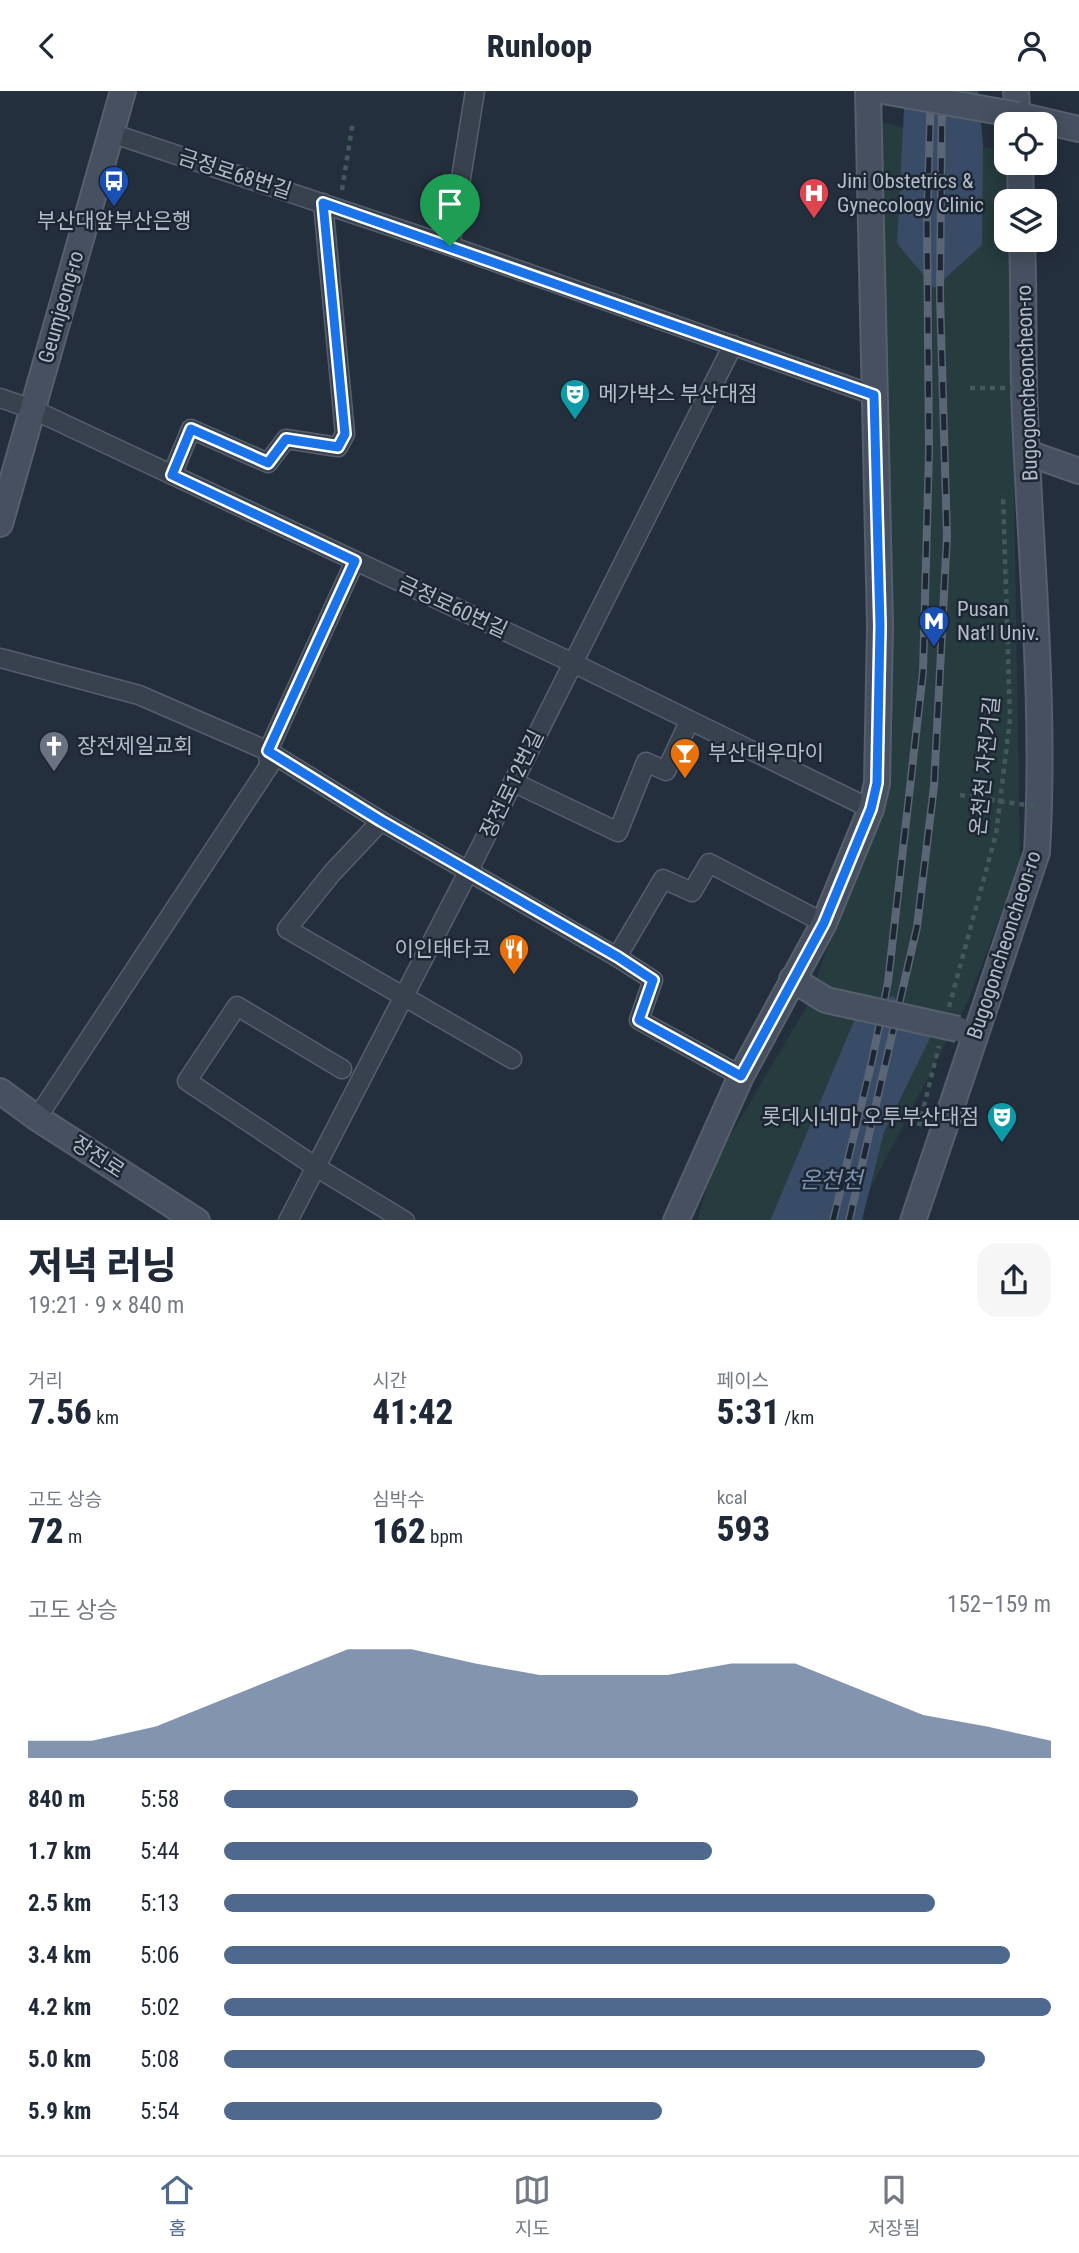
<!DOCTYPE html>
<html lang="ko">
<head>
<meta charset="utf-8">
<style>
	:root { --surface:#fff; --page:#f6f6f7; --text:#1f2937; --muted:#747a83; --line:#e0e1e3; --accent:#4f688e }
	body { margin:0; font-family:"Roboto Condensed","Noto Sans KR",sans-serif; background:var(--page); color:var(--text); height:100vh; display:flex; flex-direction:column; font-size:26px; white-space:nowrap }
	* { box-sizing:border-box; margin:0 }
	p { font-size:23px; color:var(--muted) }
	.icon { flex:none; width:38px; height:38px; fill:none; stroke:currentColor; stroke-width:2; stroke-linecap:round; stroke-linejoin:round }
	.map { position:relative; height:1129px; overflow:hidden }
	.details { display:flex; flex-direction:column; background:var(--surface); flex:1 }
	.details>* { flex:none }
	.fabs { position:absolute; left:994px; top:21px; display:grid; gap:14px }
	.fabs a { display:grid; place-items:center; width:63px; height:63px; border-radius:14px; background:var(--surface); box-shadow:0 4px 18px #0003; font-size:35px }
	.pin { position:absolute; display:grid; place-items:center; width:60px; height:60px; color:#fff; margin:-72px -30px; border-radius:50% 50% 50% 0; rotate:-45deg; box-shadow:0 0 7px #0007 }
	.pin .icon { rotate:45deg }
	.round { display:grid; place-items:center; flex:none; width:74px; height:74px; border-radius:21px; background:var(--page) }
	.overview { display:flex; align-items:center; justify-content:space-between; height:119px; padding:0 28px }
	h1 { font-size:38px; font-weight:800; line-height:52px }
	.figures { display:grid; grid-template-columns:repeat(3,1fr); gap:10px; height:119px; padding:7px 28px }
	.figures div { display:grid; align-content:center }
	.figures b { font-size:35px; font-weight:800 }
	.figures small { font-size:19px; font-weight:400 }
	.figures p { font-size:19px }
	.chart { height:196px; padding:14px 28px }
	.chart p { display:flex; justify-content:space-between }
	.chart svg { width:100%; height:126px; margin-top:7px; fill:var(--accent); opacity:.7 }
	ul { padding:0 28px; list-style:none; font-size:23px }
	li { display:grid; grid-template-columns:112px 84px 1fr; align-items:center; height:52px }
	li i { height:18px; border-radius:9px; background:var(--accent) }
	header { display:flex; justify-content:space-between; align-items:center; height:91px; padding:0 28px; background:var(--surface); font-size:32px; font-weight:800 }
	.tab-bar { display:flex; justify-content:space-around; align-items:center; height:98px; border-top:2px solid var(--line); background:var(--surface); font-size:19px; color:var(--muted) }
	.tab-bar a { display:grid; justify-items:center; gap:4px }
	.tab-bar .active { color:var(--accent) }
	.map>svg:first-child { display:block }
	.green { fill:#263c3f }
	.water { fill:#394c67 }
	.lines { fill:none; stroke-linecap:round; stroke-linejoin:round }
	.street-casing { stroke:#565f6c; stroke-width:21 }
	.secondary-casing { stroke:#565f6c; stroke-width:28 }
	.path { stroke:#44595c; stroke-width:4.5; stroke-dasharray:5 5; stroke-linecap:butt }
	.street { stroke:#38414e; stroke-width:18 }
	.secondary { stroke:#465061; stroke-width:24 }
	.rail-casing { stroke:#5a6575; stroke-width:8 }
	.rail { stroke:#1d2633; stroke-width:5; stroke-dasharray:16; stroke-linecap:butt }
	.secondary-bridge-casing { stroke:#565f6c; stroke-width:28; stroke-linecap:butt }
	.path-bridge { stroke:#44595c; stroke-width:4.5; stroke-dasharray:5 5; stroke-linecap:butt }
	.secondary-bridge { stroke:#465061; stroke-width:24 }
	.route-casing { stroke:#fff; stroke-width:14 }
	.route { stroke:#1a73e8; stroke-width:9 }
	.labels { text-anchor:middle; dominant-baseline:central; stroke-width:5; stroke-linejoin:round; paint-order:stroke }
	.street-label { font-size:21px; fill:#b4bcc9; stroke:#1d2633 }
	.poi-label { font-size:21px; fill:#b4bcc9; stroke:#1d2633; text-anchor:start }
	.water-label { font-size:23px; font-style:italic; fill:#7c92b1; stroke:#1d2633 }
</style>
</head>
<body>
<header><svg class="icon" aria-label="back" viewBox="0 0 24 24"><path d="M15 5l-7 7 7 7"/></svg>Runloop<svg class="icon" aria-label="person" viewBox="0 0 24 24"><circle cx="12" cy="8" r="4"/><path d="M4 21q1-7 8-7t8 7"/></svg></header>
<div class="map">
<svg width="1079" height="1130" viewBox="0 0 1079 1130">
	<rect width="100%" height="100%" fill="#242f3e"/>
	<path class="green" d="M885,32L959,51L1006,60L1009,110H1006V149H1010L1020,772L969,908L854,1129L697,1130L713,1074L807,915L866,745L875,34Z"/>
	<g class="water">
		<path d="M905,0H978L983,53L982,154L934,197L897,152Z"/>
		<path d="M893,905L931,945L884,1041L862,1129L770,1130L857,923Z"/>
	</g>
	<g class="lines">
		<g class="street-casing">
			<g id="street">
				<path d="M111,42L450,155L874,304"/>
				<path d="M450,155L475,0"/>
				<path d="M0,307L32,318L573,572L871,718"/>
				<path d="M172,384L191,338L268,372L286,348L338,356L345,343L323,112"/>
				<path d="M0,567L139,604L268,660L381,730L617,866L653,889L639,929L741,985"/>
				<path d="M513,691L618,741L646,671L666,680L689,631"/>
				<path d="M381,730L332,782L287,838L512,968"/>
				<path d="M617,866L663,788L692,801L709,772L824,832"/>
				<path d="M342,978L237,915L187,990L316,1076L405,1130"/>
				<path d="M37,1027L269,675L268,660L355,470"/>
				<path d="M288,1130L468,781L733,254"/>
			</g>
		</g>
		<g class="secondary-casing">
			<g id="secondary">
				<path d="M1016,0L1018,33"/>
				<path d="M1018,24L1079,38"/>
				<path d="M1020,72L1021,110"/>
				<path d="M1028,362L1079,380"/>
				<path d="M0,433L123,0"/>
				<path d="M792,888L826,909"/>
				<path d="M0,1000L37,1027L197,1130"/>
				<path d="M676,1130L741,985L824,832L871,718L877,692L880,535L868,0"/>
				<path d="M913,1130L1037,761C1046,607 1029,452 1024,298C1023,248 1024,198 1022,149"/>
			</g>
		</g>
		<g class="path">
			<path d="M997,43L998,66"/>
			<path d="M342,99L353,30"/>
			<path d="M998,116L999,143"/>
			<path d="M949,916L996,743L1010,628L1003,403"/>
			<path d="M919,1035L939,955"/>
		</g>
		<use href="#street" class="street"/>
		<use href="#secondary" class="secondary"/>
		<g class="rail-casing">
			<g id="rail">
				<path d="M833,1130L872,970L888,891L923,581L929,361L927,130L931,0"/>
				<path d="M849,1130L917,836L934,695L947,445L940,205L942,0"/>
			</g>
		</g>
		<use href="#rail" class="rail"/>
		<g class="secondary-bridge-casing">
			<g id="secondary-bridge">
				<path d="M883,0L1018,24"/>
				<path d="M826,909L958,938"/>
			</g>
		</g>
		<g class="path-bridge">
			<path d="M970,297H1024"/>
			<path d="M960,704L1040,716"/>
		</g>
		<use href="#secondary-bridge" class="secondary-bridge"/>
	</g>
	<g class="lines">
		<g class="route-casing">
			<path id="route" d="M323,112L874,304L880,535L877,692L871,718L824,832L741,985L639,929L653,889L618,866L381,730L268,660L355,470L172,384L191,338L268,372L286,348L338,356L345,343Z"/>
		</g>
		<use href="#route" class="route"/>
	</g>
	<defs>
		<g id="bus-pin" transform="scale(1.575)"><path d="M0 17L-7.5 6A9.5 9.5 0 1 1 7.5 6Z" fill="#1a4fb4" stroke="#1d2633"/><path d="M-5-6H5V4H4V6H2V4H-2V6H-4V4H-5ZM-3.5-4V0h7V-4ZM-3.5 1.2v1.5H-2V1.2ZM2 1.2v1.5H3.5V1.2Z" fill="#fff"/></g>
		<g id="hospital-pin" transform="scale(1.575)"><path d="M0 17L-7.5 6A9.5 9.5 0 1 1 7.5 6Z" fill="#e0444e" stroke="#1d2633"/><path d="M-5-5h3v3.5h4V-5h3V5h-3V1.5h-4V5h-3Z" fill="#fff"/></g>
		<g id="theatre-pin" transform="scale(1.575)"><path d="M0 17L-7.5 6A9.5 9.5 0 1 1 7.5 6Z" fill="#0f9aa8" stroke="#1d2633"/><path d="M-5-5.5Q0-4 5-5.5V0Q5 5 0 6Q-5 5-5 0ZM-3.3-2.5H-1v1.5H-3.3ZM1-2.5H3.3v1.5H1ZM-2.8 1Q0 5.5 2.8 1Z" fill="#fff"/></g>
		<g id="metro-pin" transform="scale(1.575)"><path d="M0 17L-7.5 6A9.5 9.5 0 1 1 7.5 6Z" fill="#1a4fb4" stroke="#1d2633"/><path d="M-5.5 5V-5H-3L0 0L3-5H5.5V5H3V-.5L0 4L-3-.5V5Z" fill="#fff"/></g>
		<g id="church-pin" transform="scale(1.575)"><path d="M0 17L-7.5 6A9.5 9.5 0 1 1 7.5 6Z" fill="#6b7280" stroke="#1d2633"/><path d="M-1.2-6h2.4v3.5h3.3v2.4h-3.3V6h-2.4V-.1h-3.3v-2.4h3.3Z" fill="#fff"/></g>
		<g id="bar-pin" transform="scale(1.575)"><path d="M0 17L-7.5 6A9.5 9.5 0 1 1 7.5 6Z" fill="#e8710a" stroke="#1d2633"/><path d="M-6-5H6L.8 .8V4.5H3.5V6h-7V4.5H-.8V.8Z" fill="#fff"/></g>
		<g id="restaurant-pin" transform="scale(1.575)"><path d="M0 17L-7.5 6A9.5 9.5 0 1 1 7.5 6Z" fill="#e8710a" stroke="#1d2633"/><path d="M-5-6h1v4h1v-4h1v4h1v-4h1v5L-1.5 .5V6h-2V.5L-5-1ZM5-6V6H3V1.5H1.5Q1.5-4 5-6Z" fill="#fff"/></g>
	</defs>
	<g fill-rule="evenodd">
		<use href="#bus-pin" x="114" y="90"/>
		<use href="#hospital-pin" x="814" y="102"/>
		<use href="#theatre-pin" x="575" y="303"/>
		<use href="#metro-pin" x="934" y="530"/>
		<use href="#church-pin" x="54" y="655"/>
		<use href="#bar-pin" x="685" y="662"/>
		<use href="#restaurant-pin" x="514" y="858"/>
		<use href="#theatre-pin" x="1002" y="1026"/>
	</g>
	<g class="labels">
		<g class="street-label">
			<text transform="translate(235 83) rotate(18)">금정로68번길</text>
			<text transform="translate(61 216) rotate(-74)">Geumjeong-ro</text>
			<text transform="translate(1027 292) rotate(-92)">Bugogoncheoncheon-ro</text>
			<text transform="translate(453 516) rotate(25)">금정로60번길</text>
			<text transform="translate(985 675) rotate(-84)">온천천 자전거길</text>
			<text transform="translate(512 693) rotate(-64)">장전로12번길</text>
			<text transform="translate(1004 854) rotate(-72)">Bugogoncheoncheon-ro</text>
			<text transform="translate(98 1066) rotate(33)">장전로</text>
		</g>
		<g class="poi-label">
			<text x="837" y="90">Jini Obstetrics &amp;<tspan x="837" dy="24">Gynecology Clinic</tspan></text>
			<text x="114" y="130" text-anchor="middle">부산대앞부산은행</text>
			<text x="598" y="303">메가박스 부산대점</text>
			<text x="957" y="518">Pusan<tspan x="957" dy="24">Nat'l Univ.</tspan></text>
			<text x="77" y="655">장전제일교회</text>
			<text x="708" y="662">부산대우마이</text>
			<text x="491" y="858" text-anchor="end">이인태타코</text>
			<text x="979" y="1026" text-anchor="end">롯데시네마 오투부산대점</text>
		</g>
		<g class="water-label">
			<text x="831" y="1089">온천천</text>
		</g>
	</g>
</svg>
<div class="fabs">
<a><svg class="icon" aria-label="locate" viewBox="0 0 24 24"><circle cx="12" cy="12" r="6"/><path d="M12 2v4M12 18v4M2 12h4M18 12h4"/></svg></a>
<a><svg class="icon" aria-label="layers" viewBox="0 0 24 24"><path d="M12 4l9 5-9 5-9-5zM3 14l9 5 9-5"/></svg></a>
</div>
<div class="pin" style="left:450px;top:155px;background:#1e9e55"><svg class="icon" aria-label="arrive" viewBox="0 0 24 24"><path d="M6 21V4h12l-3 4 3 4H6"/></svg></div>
</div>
<section class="details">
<div class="overview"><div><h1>저녁 러닝</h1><p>19:21 · 9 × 840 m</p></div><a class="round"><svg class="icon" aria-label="share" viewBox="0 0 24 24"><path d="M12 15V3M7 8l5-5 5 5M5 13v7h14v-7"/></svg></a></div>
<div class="figures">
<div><p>거리</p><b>7.56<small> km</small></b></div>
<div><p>시간</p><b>41:42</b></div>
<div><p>페이스</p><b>5:31<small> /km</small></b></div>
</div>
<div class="figures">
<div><p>고도 상승</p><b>72<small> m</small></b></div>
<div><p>심박수</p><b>162<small> bpm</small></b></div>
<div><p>kcal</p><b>593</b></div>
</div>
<div class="chart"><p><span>고도 상승</span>152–159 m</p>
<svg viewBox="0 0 160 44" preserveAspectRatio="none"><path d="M0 44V38L10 38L20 33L30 24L40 15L50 6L60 6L70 11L80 15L90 15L100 15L110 11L120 11L130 20L140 29L150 33L160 38V44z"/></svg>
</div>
<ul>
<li><b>840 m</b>5:58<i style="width:50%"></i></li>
<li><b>1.7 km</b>5:44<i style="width:59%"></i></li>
<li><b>2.5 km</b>5:13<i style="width:86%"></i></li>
<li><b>3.4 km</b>5:06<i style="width:95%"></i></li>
<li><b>4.2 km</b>5:02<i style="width:100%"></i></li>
<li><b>5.0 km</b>5:08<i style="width:92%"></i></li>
<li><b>5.9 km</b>5:54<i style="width:53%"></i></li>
</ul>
</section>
<nav class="tab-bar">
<a class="active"><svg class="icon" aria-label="home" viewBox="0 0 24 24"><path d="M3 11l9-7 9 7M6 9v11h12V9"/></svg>홈</a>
<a><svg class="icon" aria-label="map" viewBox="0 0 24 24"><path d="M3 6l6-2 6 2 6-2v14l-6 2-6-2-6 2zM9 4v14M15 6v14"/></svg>지도</a>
<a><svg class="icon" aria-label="saved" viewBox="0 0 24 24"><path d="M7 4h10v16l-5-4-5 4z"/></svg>저장됨</a>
</nav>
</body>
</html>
